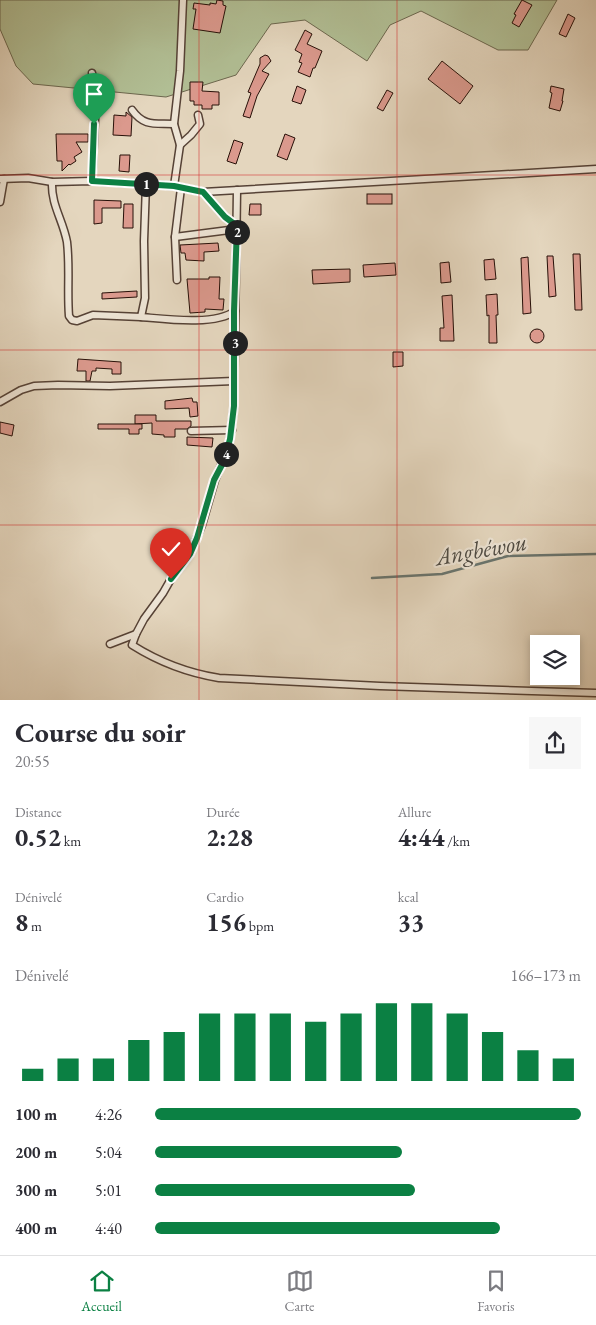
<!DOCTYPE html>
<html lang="fr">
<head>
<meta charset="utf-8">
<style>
	:root { --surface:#fff; --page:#f7f7f7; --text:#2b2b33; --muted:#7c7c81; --line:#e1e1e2; --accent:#0b8043 }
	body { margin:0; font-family:"EB Garamond",serif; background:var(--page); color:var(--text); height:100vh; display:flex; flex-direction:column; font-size:19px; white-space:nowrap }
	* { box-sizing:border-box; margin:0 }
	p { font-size:16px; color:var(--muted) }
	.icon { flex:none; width:28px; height:28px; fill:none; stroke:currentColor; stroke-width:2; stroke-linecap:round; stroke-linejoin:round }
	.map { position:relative; height:700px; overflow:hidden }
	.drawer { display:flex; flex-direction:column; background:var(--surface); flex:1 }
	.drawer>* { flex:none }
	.fabs { position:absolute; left:530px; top:635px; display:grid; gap:10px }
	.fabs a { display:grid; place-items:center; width:50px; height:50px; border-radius:0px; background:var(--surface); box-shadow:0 2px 8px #0003; font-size:25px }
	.pin { position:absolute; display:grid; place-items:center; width:42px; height:42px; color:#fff; margin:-51px -21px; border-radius:50% 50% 50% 0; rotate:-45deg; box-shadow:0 0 5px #0007 }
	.pin .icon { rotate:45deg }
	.km { position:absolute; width:25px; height:25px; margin:-12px; border-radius:50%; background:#222; color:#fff; font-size:14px; line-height:25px; text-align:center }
	.round { display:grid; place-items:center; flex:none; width:52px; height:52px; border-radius:0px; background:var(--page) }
	.summary { display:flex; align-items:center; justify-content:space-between; height:85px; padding:0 15px }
	h1 { font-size:28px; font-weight:700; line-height:38px }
	.metrics { display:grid; grid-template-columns:repeat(3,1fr); gap:8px; height:85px; padding:5px 15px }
	.metrics div { display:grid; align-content:center }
	.metrics b { font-size:25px; font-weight:700 }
	.metrics small { font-size:14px; font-weight:400 }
	.metrics p { font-size:14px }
	.chart { height:140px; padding:10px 15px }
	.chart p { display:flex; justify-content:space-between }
	.chart svg { width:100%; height:90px; margin-top:5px; stroke:var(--accent); stroke-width:6 }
	ul { padding:0 15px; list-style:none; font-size:16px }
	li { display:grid; grid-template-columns:80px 60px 1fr; align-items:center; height:38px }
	li i { height:12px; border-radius:6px; background:var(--accent) }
	.menu { display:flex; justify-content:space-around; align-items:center; height:70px; border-top:1px solid var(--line); background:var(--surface); font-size:14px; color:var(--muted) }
	.menu a { display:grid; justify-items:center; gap:2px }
	.menu .active { color:var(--accent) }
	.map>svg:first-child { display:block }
	.green { fill:#b1be94; stroke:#6c674e }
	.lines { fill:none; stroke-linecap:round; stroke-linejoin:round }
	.stream { stroke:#69756f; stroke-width:2.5 }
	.building { fill:#db998d; stroke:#271008 }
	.minor-casing { stroke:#564236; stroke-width:9 }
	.minor { stroke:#ede4d5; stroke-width:6 }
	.route-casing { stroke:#fff; stroke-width:10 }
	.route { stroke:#0b8043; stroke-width:6 }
	.grid { fill:none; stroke:#d62828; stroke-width:1; stroke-opacity:0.55 }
	.labels { text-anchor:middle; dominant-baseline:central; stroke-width:4.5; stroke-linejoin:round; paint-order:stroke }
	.water-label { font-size:24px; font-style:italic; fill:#4e4b44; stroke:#ede4d5 }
</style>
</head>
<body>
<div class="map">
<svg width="596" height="700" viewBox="0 0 596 700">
	<rect width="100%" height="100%" fill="#e4d6be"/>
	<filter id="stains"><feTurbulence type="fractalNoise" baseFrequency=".004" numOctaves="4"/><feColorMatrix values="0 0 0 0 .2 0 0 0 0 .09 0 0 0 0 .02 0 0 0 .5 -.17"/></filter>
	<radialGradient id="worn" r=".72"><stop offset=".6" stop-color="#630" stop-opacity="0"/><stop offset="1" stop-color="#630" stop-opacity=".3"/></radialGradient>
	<path class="green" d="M0,0H557L528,50H498L421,11L390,25L367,61L305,20L271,24L236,75L166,97L33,84L16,66L0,29Z"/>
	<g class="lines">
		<path class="stream" d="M372,578L442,574L508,556L596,554"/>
	</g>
	<g class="building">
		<path d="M217,0L223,1V5L226,6L220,33L193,29L196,9H193L194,3L210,5V3L216,4Z"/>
		<path d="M522,0L532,5L519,27L512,23L516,15L514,14Z"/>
		<path d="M568,14L575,18L566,37L559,34Z"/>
		<path d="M305,30L312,34L307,44L322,51L315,68H313L310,77L298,72L302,63L299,62L302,54L295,50Z"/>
		<path d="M265,55L268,56L271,61L262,71L269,74L257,96L250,118L243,116L251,93L248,92L260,64V58Z"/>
		<path d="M442,61L473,86L460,104L428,79Z"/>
		<path d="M190,82H203L202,91L219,92V105H212V109H202V105H194V101H190Z"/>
		<path d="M297,86L306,90L301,104L292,101Z"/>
		<path d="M551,86L564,89L562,101H563L560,111L549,108L552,93L550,92Z"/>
		<path d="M387,90L393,93L383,111L377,108Z"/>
		<path d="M126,112L132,117L131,136L113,135L114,115L126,116Z"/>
		<path d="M56,134H88V142H76L82,152L74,157L76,161L70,165L69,164L62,171V161H57Z"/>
		<path d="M285,134L295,138L287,160L277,156Z"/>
		<path d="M234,140L243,143L236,164L227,161Z"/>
		<path d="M120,155H130L129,172L119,171Z"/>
		<rect x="367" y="194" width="25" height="10"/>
		<path d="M94,200L121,201V208H102V223L94,224Z"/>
		<path d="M124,204H133V228H123Z"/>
		<path d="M250,204H261V215H249Z"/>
		<path d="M218,243L219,251L204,252V261L186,260L185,253H181L180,245Z"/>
		<path d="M573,254H580L582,310H575Z"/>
		<path d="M547,256H553L556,296L549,297Z"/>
		<path d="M528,257L531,313L523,314L521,258Z"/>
		<path d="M494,259L496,279L485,280L484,260Z"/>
		<path d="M449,262L451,282L441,283L440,263Z"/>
		<path d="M395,263L396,275L364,277L363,265Z"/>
		<path d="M350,269V282L313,284L312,270Z"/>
		<path d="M209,277H220L219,299H224L223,310L205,309V312L190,313L187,279H209Z"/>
		<path d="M137,291V297L102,299V293Z"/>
		<path d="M497,294L498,315H496L497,343H489V315L487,316L486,295Z"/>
		<path d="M452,295L454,341H440V328H444L442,296Z"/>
		<circle cx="537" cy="336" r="7"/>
		<path d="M393,352H403V366L393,367Z"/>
		<path d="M78,359L121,362V374H112V369L96,368V371H92L90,381H86V371H77Z"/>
		<path d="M192,398L193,402H197L198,416L190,417L189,408L165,409V401Z"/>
		<path d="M135,415H156V421H191V426L187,429H175V437H164V435L152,434V423L135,424Z"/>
		<path d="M0,422L14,425L12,436L0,433Z"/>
		<path d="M98,424H142V429H139V434H129V429H98Z"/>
		<path d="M187,437L213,438L212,447L187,445Z"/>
	</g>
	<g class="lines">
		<g class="minor-casing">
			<g id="minor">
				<path d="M92,73L96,99L92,181"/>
				<path d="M132,110C144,127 155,123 174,124"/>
				<path d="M180,145L191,135L200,124L198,115"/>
				<path d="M0,179L28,178L52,182L92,181L174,186L203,192L596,169"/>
				<path d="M52,182C51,205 63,220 67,242C70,267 67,291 69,316L72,320L77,321L93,315L141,317L145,298L144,241L146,184"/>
				<path d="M174,186L180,145L174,124L180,71L183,0"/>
				<path d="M237,190L234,406L229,446L215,480L202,525L190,554L171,579L163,593L144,619L136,634L132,645C159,662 188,673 219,678L380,686L596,693"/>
				<path d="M203,192L225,217L237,226"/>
				<path d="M0,202L4,179"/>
				<path d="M175,237L237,229"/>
				<path d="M177,280L175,237L181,188"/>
				<path d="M141,317C165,319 215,326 235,311"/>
				<path d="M0,402L21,390L34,386L58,385L110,386L234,381"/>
				<path d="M191,431L232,430"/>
				<path d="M110,644L136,634"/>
			</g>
		</g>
		<use href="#minor" class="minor"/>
	</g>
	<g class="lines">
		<g class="route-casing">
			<path id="route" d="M94,124L92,181L174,186L203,192L225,217L237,226L234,311V406L230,439L224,461L214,480L197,538L190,554L171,579"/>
		</g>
		<use href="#route" class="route"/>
	</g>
	<path class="grid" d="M199,0V700M397,0V700M0,175H596M0,350H596M0,525H596"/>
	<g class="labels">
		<g class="water-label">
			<text transform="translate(481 549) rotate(-10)">Angbéwou</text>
		</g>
	</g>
	<rect width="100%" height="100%" filter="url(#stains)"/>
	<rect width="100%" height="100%" fill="url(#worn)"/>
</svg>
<div class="fabs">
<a><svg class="icon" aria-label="layers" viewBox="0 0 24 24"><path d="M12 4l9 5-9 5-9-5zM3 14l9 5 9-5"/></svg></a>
</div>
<div class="pin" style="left:94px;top:124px;background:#1e9e55"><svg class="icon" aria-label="arrive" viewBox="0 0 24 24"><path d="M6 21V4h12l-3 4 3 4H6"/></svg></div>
<div class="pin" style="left:171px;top:579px;background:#d93025"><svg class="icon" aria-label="check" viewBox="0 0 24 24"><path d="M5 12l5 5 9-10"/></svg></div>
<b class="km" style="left:146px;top:184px">1</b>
<b class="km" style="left:237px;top:232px">2</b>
<b class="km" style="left:235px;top:343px">3</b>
<b class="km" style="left:226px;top:454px">4</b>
</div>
<section class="drawer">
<div class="summary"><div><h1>Course du soir</h1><p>20:55</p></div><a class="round"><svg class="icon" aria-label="share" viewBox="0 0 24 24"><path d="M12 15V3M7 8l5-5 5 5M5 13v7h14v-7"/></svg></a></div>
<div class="metrics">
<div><p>Distance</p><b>0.52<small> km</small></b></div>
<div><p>Durée</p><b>2:28</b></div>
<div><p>Allure</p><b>4:44<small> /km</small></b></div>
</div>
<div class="metrics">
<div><p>Dénivelé</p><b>8<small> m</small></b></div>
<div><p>Cardio</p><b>156<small> bpm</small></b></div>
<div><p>kcal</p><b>33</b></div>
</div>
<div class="chart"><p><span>Dénivelé</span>166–173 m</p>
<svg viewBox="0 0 160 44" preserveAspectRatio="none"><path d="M5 44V38M15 44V33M25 44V33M35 44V24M45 44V20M55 44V11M65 44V11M75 44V11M85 44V15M95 44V11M105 44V6M115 44V6M125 44V11M135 44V20M145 44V29M155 44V33"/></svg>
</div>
<ul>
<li><b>100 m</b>4:26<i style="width:100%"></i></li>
<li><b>200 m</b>5:04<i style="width:58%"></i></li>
<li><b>300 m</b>5:01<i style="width:61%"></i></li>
<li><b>400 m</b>4:40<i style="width:81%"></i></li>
</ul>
</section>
<nav class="menu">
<a class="active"><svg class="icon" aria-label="home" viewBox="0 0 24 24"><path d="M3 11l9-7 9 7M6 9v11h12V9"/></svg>Accueil</a>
<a><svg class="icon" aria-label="map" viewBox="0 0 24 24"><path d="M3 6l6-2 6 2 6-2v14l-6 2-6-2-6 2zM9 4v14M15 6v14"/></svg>Carte</a>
<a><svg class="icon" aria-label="saved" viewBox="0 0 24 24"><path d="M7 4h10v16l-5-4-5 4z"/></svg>Favoris</a>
</nav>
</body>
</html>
